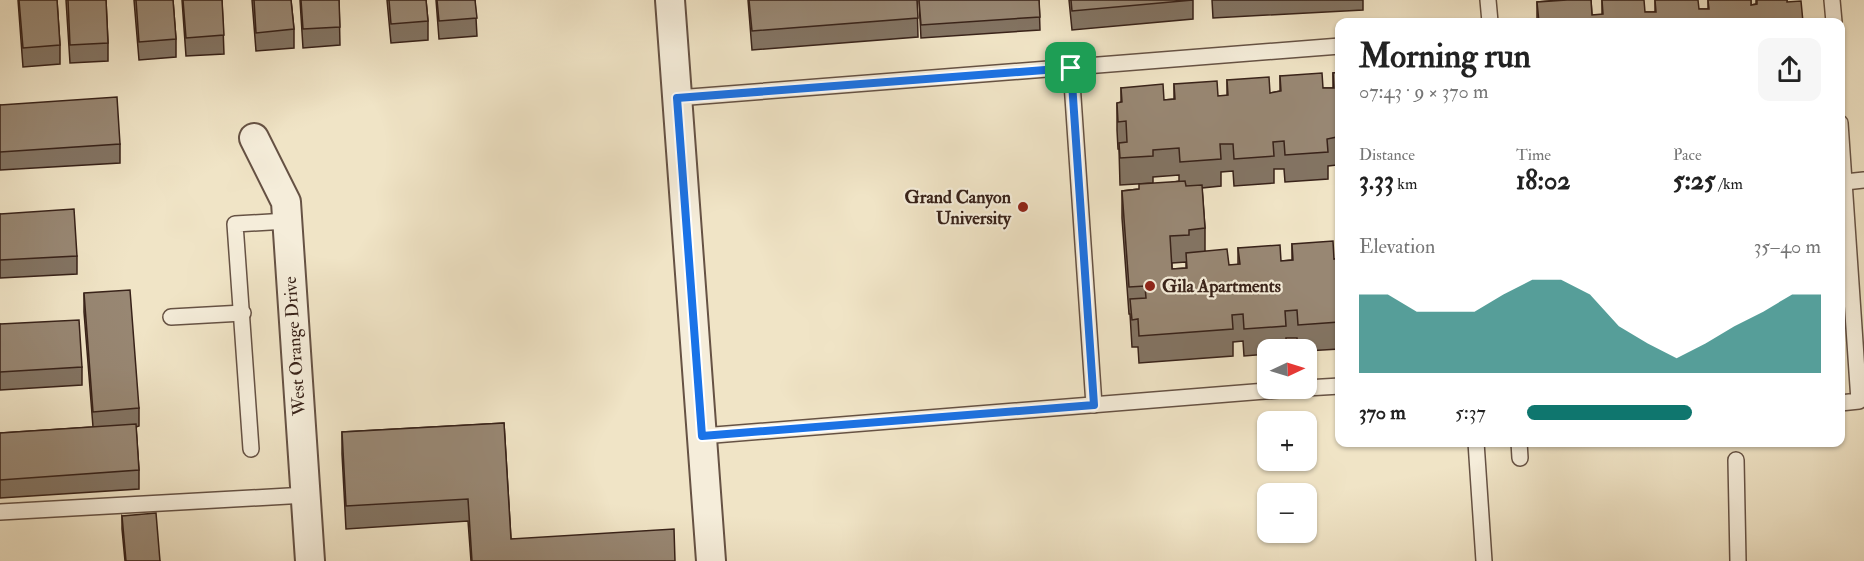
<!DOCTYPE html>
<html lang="en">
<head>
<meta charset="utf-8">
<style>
	:root { --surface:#fff; --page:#f6f6f6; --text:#222; --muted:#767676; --accent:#0f766e }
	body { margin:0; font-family:"IM FELL Double Pica",serif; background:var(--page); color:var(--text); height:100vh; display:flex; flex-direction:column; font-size:22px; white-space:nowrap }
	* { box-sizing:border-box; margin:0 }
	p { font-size:20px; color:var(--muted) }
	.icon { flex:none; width:33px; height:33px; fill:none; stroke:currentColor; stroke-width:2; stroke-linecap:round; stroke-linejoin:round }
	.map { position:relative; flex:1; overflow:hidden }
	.panel { position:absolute; left:1335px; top:18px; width:510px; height:429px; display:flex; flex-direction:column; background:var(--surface); border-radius:12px; box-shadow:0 2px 4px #0004 }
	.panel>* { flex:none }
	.needle { width:39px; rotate:86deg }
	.controls { position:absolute; left:1257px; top:339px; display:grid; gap:12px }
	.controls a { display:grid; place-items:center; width:60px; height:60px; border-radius:12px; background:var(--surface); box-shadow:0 2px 4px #0004; font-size:30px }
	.pin { position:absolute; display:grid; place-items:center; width:51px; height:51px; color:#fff; margin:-26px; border-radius:12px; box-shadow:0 3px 9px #0006 }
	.round { display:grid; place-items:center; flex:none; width:63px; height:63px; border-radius:12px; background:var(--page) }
	.overview { display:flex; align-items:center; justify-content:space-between; height:102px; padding:0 24px }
	h1 { font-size:33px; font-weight:700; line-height:45px }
	.metrics { display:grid; grid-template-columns:repeat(3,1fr); gap:9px; height:102px; padding:6px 24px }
	.metrics div { display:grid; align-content:center }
	.metrics b { font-size:26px; font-weight:700 }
	.metrics small { font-size:16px; font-weight:400 }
	.metrics p { font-size:16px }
	.chart { height:168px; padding:12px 24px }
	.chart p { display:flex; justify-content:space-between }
	.chart svg { width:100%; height:108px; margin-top:6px; fill:var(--accent); opacity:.7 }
	ul { padding:0 24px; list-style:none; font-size:20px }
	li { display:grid; grid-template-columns:96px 72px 1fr; align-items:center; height:45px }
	li i { height:15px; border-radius:8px; background:var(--accent) }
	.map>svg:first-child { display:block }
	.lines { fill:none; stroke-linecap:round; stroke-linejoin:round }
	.lane-casing { stroke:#665244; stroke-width:18 }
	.street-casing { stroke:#665244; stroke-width:32 }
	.lane { stroke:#f5edda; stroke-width:15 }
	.street { stroke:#f5edda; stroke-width:28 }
	.wall { fill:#837463; stroke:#382219; stroke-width:1.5; fill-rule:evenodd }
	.building { fill:#988773; stroke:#382219; stroke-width:1.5 }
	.route-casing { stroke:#fff; stroke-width:12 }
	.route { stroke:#1a73e8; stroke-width:8 }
	.poi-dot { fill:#8f2418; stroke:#f5edda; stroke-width:2 }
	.labels { text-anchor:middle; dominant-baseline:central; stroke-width:4.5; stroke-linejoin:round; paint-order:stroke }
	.poi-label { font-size:18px; font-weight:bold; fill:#382219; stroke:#f5edda; text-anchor:end }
	.street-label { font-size:18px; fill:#382219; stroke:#f5edda }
</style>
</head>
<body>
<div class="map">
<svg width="1864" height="561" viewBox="0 0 1864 561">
	<rect width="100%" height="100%" fill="#f0e4c6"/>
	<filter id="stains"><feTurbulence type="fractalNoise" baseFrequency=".00333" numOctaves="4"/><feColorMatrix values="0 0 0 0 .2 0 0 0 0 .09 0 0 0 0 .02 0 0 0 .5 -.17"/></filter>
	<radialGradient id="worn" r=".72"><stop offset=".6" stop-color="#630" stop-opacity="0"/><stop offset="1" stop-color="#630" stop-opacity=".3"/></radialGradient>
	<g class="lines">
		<g class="lane-casing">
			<g id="lane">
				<path d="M1488,0L1490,22"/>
				<path d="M1832,0L1834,22"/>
				<path d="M1071,68L1094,405"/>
				<path d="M677,98L1340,46"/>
				<path d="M1840,123L1859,401L1840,403"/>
				<path d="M1845,182L1864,180"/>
				<path d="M171,317L243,313"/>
				<path d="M1306,388L1340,386"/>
				<path d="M702,436L1304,388"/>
				<path d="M1476,442L1484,561"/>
				<path d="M1519,442L1520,458"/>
				<path d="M251,449L235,224L287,221"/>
				<path d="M1736,460L1738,561"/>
				<path d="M0,512L306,495"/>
			</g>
		</g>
		<g class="street-casing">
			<g id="street">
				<path d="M670,0L711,561"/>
				<path d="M254,138L286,202L310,561"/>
			</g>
		</g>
		<use href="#lane" class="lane"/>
		<use href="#street" class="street"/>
	</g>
	<g class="wall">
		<path d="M18,0H57L60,45V64L23,67Z"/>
		<path d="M66,0H106L108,43V61L70,63Z"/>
		<path d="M134,0H173L176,39V57L139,60Z"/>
		<path d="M182,0H222L224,54L186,56Z"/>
		<path d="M252,0H291L294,29V48L256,51Z"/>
		<path d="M300,0H339L340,45L303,48Z"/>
		<path d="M387,0H426L428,21V40L391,43Z"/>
		<path d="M436,0H475L477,36L439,39Z"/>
		<path d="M748,0H917L918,37L752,50Z"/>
		<path d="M919,0H1039L1040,30L921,38Z"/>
		<path d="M1069,0H1193V19L1072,30Z"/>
		<path d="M1212,0H1363V10L1213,18Z"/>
		<path d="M1559,0H1591L1592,15H1602V0L1645,12H1655V0L1699,9H1708V0H1751V5L1756,4V0H1787V2L1803,22H1537V2Z"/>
		<path d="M1340,72V178H1338L1337,165L1328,166V179L1285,182L1284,169H1274V183L1234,186L1233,171L1221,172V186L1202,188L1205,228V251L1229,265H1238V248L1281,261L1292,260V244L1334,259L1340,258L1339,349L1306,351V350H1298L1297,338H1286V350H1268V354L1244,356L1243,341L1233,342V356L1139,363L1138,347H1132L1130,314H1129L1122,218V191L1139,189L1179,181V175L1153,177V183L1120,185L1119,149H1118L1117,130V103L1121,102V88L1164,100L1174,99V84L1218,96H1227V80L1270,93L1280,91V76L1323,88H1333V73ZM1186,262V268L1172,269V263Z"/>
		<path d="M0,105L120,144V163L0,170Z"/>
		<path d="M0,214L77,256V274L0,278Z"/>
		<path d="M84,293L139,408V426L136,427L139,470V489L0,498V433L93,427L84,312Z"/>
		<path d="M0,324L82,367V385L0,390Z"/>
		<path d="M504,423L511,539L675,561H471L468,521L346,529L342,454V432Z"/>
		<path d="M122,516L160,561H125L122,529Z"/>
	</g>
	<g class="building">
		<path d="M19,0H57L60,45L23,48Z"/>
		<path d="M68,0H106L108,43L70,45Z"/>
		<path d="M136,0H173L176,39L139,42Z"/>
		<path d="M183,0H222L224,35L186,38Z"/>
		<path d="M254,0H291L294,29L256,33Z"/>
		<path d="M301,0H339L340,27L303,29Z"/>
		<path d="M389,0H426L428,21L391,24Z"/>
		<path d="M437,0H475L477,18L439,21Z"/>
		<path d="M749,0H917L918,18L752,31Z"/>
		<path d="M919,0H1039L1040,17L921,25Z"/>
		<path d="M1071,0H1193L1072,11Z"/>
		<path d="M1567,0H1591L1592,15L1603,14L1602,0H1644L1645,12H1656L1655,0H1698L1699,9H1709L1708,0H1751V5L1757,4V0H1787V2L1801,1L1803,22H1539L1537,2Z"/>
		<path d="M1340,72V151H1338L1337,137L1327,139L1328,152L1285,155L1284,141L1273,142L1274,156L1234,159L1233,144H1220L1221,159L1180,162L1179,148L1153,150V156L1120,158L1119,143L1127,142L1126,121L1118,122L1117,103L1122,102L1121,88L1163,84L1164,100L1175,99L1174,84L1217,81L1218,96L1228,95L1227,80L1269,77L1270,93L1281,91L1280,76L1322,73L1323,88H1334L1333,73Z"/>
		<path d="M117,97L120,144L0,152V105Z"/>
		<path d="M1185,181L1186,186L1202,185L1205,228L1189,230V235L1170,236L1172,269L1187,268L1186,253L1227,249L1229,265L1240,264L1238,248L1280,245L1281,261L1293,260L1292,244L1333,241L1334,259L1340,258V307H1338L1339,322L1298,325L1297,310L1285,311L1286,326L1244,329L1243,314L1232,315L1233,329L1139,336L1138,319L1132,320L1130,299L1146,298L1145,286L1129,287L1122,191L1139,189V184Z"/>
		<path d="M74,209L77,256L0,260V214Z"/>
		<path d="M130,290L139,408L93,412L84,293Z"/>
		<path d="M79,320L82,367L0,372V324Z"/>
		<path d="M504,423L511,539L674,529L675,561H472L468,499L346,506L342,432Z"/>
		<path d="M136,424L139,470L0,480V433Z"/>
		<path d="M156,513L160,561H126L122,516Z"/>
	</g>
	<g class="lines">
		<g class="route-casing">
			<path id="route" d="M1071,68L1094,405L702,436L677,98Z"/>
		</g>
		<use href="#route" class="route"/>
	</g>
	<g class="poi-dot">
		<circle cx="1023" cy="207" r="6"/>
		<circle cx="1150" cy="286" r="6"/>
	</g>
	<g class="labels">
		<g class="poi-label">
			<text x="1011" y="197">Grand Canyon<tspan x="1011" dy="21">University</tspan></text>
			<text x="1162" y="286" text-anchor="start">Gila Apartments</text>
		</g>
		<g class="street-label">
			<text transform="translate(295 346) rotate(-94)">West Orange Drive</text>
		</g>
	</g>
	<rect width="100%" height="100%" filter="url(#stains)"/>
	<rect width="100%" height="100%" fill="url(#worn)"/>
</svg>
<div class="controls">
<a><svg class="needle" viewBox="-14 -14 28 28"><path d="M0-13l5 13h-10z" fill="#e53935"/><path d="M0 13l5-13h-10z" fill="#767676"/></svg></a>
<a>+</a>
<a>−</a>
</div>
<div class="pin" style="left:1071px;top:68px;background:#1e9e55"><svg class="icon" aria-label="arrive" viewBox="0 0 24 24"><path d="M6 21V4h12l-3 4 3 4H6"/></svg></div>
<section class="panel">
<div class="overview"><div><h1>Morning run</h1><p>07:43 · 9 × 370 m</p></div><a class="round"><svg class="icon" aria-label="share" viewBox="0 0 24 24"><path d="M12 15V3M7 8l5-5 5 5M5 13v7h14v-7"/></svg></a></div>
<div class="metrics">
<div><p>Distance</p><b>3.33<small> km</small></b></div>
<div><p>Time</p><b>18:02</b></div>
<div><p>Pace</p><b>5:25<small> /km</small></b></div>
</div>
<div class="chart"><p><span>Elevation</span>35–40 m</p>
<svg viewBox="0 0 160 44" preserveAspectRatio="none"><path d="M0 44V12L10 12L20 19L30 19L40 19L50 12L60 6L70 6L80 12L90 25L100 32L110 38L120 32L130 25L140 19L150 12L160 12V44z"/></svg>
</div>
<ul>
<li><b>370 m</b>5:37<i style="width:56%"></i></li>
</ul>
</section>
</div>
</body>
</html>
